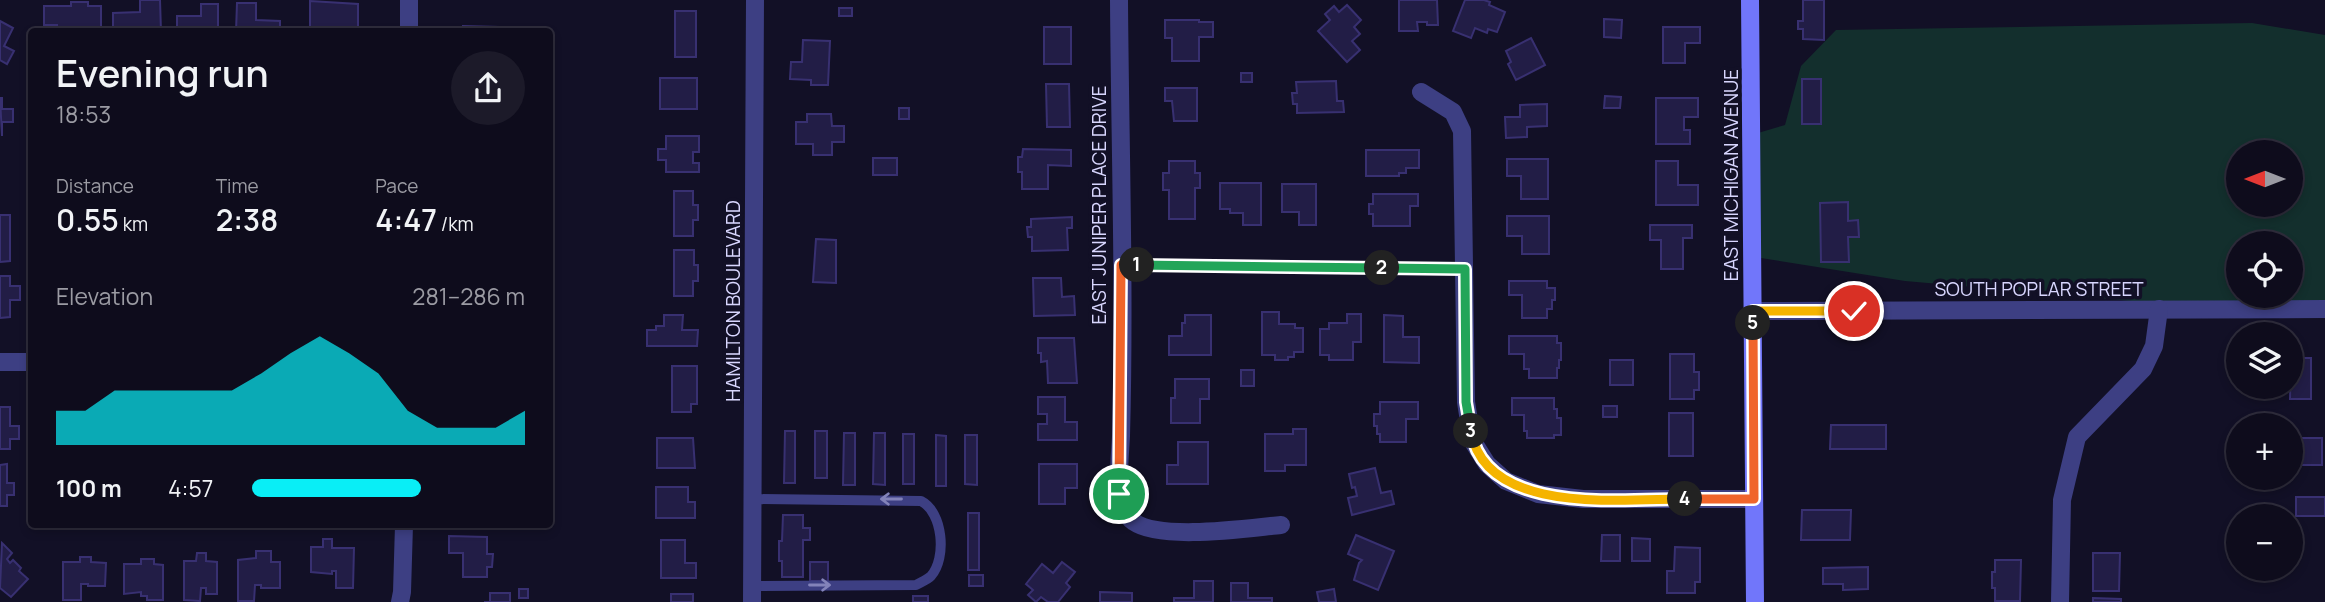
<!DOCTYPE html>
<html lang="en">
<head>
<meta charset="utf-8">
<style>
	:root { --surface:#0e0c1c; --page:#1c1a29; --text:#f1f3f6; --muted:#9b9ba3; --line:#2e2c3b; --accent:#09eef6 }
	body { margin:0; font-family:Manrope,sans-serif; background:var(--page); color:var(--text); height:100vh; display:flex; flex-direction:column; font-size:26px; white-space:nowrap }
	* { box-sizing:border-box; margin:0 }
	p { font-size:23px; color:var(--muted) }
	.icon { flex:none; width:38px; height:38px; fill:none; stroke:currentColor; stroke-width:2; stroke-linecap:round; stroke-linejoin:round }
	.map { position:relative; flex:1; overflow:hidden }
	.details { position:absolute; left:28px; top:28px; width:525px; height:500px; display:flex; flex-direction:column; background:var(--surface); border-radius:7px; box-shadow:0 4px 10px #0003,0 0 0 2px var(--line) }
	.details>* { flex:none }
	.needle { width:46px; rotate:270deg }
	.fabs { position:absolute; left:2226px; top:140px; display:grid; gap:14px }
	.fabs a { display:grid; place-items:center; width:77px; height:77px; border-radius:50%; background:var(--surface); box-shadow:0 4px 10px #0003,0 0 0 2px var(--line); font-size:35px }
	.pin { position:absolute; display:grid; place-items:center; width:60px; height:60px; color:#fff; margin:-30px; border:4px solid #fff; border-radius:50%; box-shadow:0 2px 7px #0007 }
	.km { position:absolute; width:35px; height:35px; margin:-18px; border-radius:50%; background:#222; color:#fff; font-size:19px; line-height:35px; text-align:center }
	.round { display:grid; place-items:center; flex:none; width:74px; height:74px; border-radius:37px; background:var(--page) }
	.summary { display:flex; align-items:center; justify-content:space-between; height:119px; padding:0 28px }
	h1 { font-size:38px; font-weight:600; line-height:52px }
	.figures { display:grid; grid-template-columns:repeat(3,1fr); gap:10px; height:119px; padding:7px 28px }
	.figures div { display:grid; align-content:center }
	.figures b { font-size:30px; font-weight:600 }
	.figures small { font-size:19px; font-weight:400 }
	.figures p { font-size:19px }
	.chart { height:196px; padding:14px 28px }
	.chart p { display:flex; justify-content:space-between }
	.chart svg { width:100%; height:126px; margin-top:7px; fill:var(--accent); opacity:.7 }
	ul { padding:0 28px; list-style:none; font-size:23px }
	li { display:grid; grid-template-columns:112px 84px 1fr; align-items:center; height:52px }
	li i { height:18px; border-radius:9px; background:var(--accent) }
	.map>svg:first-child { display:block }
	.green { fill:#132f2d; fill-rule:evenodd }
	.building { fill:#221d46; stroke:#383071; stroke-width:2 }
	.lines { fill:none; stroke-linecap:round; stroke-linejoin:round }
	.lane { stroke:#3d3f83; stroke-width:10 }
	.street { stroke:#3d3f83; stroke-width:18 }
	.secondary { stroke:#7176fa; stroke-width:18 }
	.oneway { stroke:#8383ba }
	.split-1-casing { stroke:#fff; stroke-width:14 }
	.split-2-casing { stroke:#fff; stroke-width:14 }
	.split-3-casing { stroke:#fff; stroke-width:14 }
	.split-4-casing { stroke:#fff; stroke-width:14 }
	.split-5-casing { stroke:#fff; stroke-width:14 }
	.split-6-casing { stroke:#fff; stroke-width:14 }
	.split-1 { stroke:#f0652b; stroke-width:9 }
	.split-2 { stroke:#22a559; stroke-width:9 }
	.split-3 { stroke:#22a559; stroke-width:9 }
	.split-4 { stroke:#f5b400; stroke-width:9 }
	.split-5 { stroke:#f0652b; stroke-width:9 }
	.split-6 { stroke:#f5b400; stroke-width:9 }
	.labels { text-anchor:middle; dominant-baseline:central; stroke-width:7; stroke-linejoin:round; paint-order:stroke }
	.street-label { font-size:19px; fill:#d8d6fe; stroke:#121026 }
</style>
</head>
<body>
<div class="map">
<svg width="2325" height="602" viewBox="0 0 2325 602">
	<rect width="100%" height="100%" fill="#121026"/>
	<path class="green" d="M2252,23L2325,35V318L1905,281L1761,258L1758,133L1785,125L1801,66L1836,30ZM2238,152H2291V205H2238ZM2238,243H2291V296H2238Z"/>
	<g class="building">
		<path d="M140,0H160L161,32H113V13L140,12Z"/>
		<path d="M1399,0H1437L1438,25H1427V22H1417L1418,31H1399Z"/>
		<path d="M1465,0H1484L1490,2L1489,5L1505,12L1497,32L1488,29L1487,33L1475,28L1471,38L1453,31Z"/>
		<path d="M1803,0H1824V40L1803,39V29H1798V21H1803Z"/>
		<path d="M310,1L358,4V27H346V32H334V27H327V30H310Z"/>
		<path d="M71,2H88V6H101V32H57V25H44V6H71Z"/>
		<path d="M237,3H256V20L280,21V32H236Z"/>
		<path d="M201,4H218V32H169L177,30V16H201Z"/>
		<path d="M1347,5L1361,20L1354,27L1360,34L1352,41L1360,50L1347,62L1318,31L1330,20L1325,14L1334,6L1339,12Z"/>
		<rect x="839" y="8" width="13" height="8"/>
		<rect x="675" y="11" width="21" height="46"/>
		<path d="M1604,19L1622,20L1621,38L1604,37Z"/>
		<path d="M1165,20H1199V22H1213V37H1199V61H1172V38H1165Z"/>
		<path d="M0,21L13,28L4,46L14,51L7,64L0,60Z"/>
		<path d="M463,26L499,27V32H463Z"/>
		<rect x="1044" y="27" width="27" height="37"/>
		<path d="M1663,27H1700V43H1685V63H1663Z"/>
		<path d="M1531,38L1545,65L1516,80L1508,64L1511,62L1506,51Z"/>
		<path d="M803,40L830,41L828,85H811V80L790,79L791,62H802Z"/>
		<rect x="1241" y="73" width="11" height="9"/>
		<rect x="660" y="78" width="37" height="31"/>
		<rect x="1802" y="79" width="19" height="45"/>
		<path d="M1336,81L1337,101H1343L1344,112L1297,113V104H1293L1292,93H1297L1296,82Z"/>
		<path d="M1046,84H1069L1070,127H1047Z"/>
		<path d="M1165,88H1197V121H1174L1172,101H1165Z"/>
		<path d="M1605,96L1621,97L1620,108H1604Z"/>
		<path d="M0,98H2V109H13V122H2V136Z"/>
		<path d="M1656,98H1698V117H1684V130H1690V144H1656Z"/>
		<path d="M1547,104V126L1527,127V137L1506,138L1505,117H1520V105Z"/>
		<rect x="899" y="108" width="10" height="11"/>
		<path d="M807,114H831L832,126H844V142H832V155H813V144H796V122H807Z"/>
		<path d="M666,136H699V152H693V163H699V172H666V160H658V149H666Z"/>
		<path d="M1023,149L1071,150V166L1048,165V189H1022V172H1018V157H1022Z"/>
		<path d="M1366,150H1419V168H1406V173H1399V176H1366Z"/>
		<rect x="873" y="158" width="24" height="17"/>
		<path d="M1507,159H1548V199H1521V176H1507Z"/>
		<path d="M1169,161H1195V173H1200V188H1195V219H1169V190H1163V173H1169Z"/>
		<path d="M1656,161H1678V185H1698V205H1656Z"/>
		<path d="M1220,183H1261V225H1243V213H1230V209H1220Z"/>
		<path d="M1282,184H1316V225H1299V212H1282Z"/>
		<path d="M674,191H693V205H698V220H693V236H674Z"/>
		<path d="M1373,194H1418V206H1410V226H1373V214H1369V204H1373Z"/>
		<path d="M1848,202V221L1858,220L1859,237H1848L1849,262H1821L1820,203Z"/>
		<path d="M0,215H10V261L0,262Z"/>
		<path d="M1507,216H1549V254H1522V236H1507Z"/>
		<path d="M1072,217V228H1067L1068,250L1032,251V237H1028L1027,227H1031V219Z"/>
		<path d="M1650,225H1692V238H1683V269H1661V240H1650Z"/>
		<path d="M816,239L836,240V283L813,282Z"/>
		<path d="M674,250H694V265H698V281H693V296H674Z"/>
		<path d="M0,276H10V286H20V300H10V317L0,318Z"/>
		<path d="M1033,278H1061L1062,297L1074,296L1075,315L1034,316Z"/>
		<path d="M1509,281H1547V288H1555V300H1552V309H1547V318H1522V295H1509Z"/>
		<path d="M1262,312H1279V324H1295V328H1303V352H1294V357H1288V360H1275V355H1262Z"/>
		<path d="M1347,314H1361V342H1353V360H1329V355H1320V329H1329V323H1347Z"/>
		<path d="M664,315H683L682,330H698L697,346H647V330H656V326H664Z"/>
		<path d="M1185,315H1211V355H1169V336H1182V323H1185Z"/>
		<path d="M1384,315L1403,316V337H1419V363L1384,362Z"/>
		<path d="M1509,336H1557V343H1561V360H1559V368H1557V378H1529V369H1524V354H1509Z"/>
		<path d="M1038,338H1074L1077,383H1048L1047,361L1041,362V353H1038Z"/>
		<path d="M1670,354H1694V372H1699V390H1694V399H1670Z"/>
		<path d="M2291,358H2311V399H2290Z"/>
		<rect x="1610" y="360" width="23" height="25"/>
		<path d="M672,366H697V404H691V412H672Z"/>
		<rect x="1241" y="370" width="13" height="16"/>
		<path d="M1175,379H1209V399H1200V423H1171V398H1175Z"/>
		<path d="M1038,397H1065V422H1077V440H1038V424H1047V414H1038Z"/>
		<path d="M1512,398H1554V409H1557V418H1561V435H1554V438H1527V431H1524V415H1512Z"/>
		<path d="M1380,402H1418V419H1406V442H1380V434H1377V426H1374V414H1380Z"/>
		<rect x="1603" y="406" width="14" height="11"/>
		<path d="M0,407H10V426H19V439H10V449H0Z"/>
		<rect x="1669" y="413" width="24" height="43"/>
		<path d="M1831,425H1886V449H1830Z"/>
		<path d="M1293,429H1306V465H1285V471H1265V434H1293Z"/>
		<path d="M785,431H795V483H784Z"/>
		<rect x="815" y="431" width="12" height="47"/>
		<path d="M844,433H855V485H843Z"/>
		<path d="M874,433H885V485L873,484Z"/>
		<rect x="903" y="434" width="11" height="50"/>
		<path d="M936,435L946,436V486H936Z"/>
		<path d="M965,435H977V485L965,484Z"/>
		<path d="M657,438H693L695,468H657Z"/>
		<rect x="2299" y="438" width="23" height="27"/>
		<path d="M1178,442H1208V484H1167V465H1178Z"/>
		<path d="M7,464V483H14V495H7V506H0V465Z"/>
		<path d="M1039,464H1077V488H1065V504H1039Z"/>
		<path d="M1375,468L1381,493L1391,491L1394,504L1352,515L1348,498L1357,496L1355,487L1352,488L1349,474Z"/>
		<path d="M656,487H688V502H695V518H656Z"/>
		<rect x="2296" y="497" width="29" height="19"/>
		<path d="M1802,510H1851L1850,540H1801Z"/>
		<rect x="968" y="513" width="11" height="57"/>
		<path d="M783,515H803V528H810V540H803V577H782V561H779V541H782Z"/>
		<path d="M1356,535L1394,551L1378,590L1354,580L1359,563L1362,560L1348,554Z"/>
		<path d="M1602,535H1620V561H1601Z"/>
		<path d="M449,536L487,537V554H493L492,567H487V577H463V553H449Z"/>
		<path d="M1632,538L1650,539V561H1632Z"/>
		<path d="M323,539H332V548H354L353,588H336V571H332V574L311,572V547H323Z"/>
		<path d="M661,540H685V563H696V578H661Z"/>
		<path d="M2,543L12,553L7,559L10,563L13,560L21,568L19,571L28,579L11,597L0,588Z"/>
		<path d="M1675,547L1700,548V582H1695V593H1667V571H1674Z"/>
		<path d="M256,551H271V562H280V588H261V585H255L254,601H238V560L256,558Z"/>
		<path d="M197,553H206V561L217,562V594H206V588H201L200,601L184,600V561H196Z"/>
		<path d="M2093,553H2120L2119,591H2093Z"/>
		<path d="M80,557H91V562L106,563L105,586H88V584H81V600H63V562H80Z"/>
		<path d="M141,559H154V564L163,565V600H147V596H141V592L124,594V564H141Z"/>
		<path d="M1995,560H2021L2020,601H1995V588H1992V572H1995Z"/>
		<rect x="810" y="562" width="18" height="19"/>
		<path d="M1062,562L1075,572L1066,583L1070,587L1058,602H1048L1041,597L1036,602L1028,595L1033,590L1026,584L1042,564L1053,573Z"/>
		<path d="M1868,567V589L1843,590V584H1823V568Z"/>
		<rect x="969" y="575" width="14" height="11"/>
		<path d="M1194,581H1213V602H1174V598H1194Z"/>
		<path d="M1231,583H1248V598H1272V602H1231Z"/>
		<rect x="519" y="589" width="9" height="9"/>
		<path d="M1334,589L1336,602H1319L1317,592Z"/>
		<path d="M1100,592L1132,593V602H1100Z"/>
		<path d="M490,593H510V602H484H490Z"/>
		<rect x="671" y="594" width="22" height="8"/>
		<rect x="913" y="596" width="15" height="6"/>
		<path d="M2093,598L2121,599V602H2093Z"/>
	</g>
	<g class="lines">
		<g class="lane">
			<path d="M1121,265L1465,269"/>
			<path d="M752,586L916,585C921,582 927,580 931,576C947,558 943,512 921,501L753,499"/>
		</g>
		<g class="street">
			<path d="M409,0V32"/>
			<path d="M1119,0C1120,145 1125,291 1121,436C1120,459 1113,508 1134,522C1161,541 1248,528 1281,525"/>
			<path d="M1421,92L1453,112L1462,131L1466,402L1472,440L1487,464L1506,481L1538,494L1583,499H1754"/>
			<path d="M1753,311L2325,309"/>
			<path d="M0,362H32"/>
			<path d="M400,602L402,592L404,525"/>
			<path d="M752,602L755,0"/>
			<path d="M2060,602L2062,500L2077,437L2143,369L2154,346L2159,309"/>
		</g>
		<path class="secondary" d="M1750,0L1755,602"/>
	</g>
	<defs><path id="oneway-shaft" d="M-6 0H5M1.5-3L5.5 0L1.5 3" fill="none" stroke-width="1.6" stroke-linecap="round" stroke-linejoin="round" transform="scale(1.75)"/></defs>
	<g class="oneway">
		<use href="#oneway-shaft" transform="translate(891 499) rotate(-180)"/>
		<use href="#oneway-shaft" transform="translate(820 585)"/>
	</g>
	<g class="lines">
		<g class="split-1-casing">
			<path id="split-1" d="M1119,494L1121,265H1137"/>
		</g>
		<g class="split-2-casing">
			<path id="split-2" d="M1137,265L1382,268"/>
		</g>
		<g class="split-3-casing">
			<path id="split-3" d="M1382,268L1465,269L1466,402L1471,431"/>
		</g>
		<g class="split-4-casing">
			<path id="split-4" d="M1471,431C1485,516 1623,499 1685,499"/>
		</g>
		<g class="split-5-casing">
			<path id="split-5" d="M1685,499H1754L1753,323"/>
		</g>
		<g class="split-6-casing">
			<path id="split-6" d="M1753,323V311H1854"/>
		</g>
		<use href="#split-1" class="split-1"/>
		<use href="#split-2" class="split-2"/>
		<use href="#split-3" class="split-3"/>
		<use href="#split-4" class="split-4"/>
		<use href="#split-5" class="split-5"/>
		<use href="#split-6" class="split-6"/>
	</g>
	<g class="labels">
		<g class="street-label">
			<text transform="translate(1731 175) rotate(-90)">EAST MICHIGAN AVENUE</text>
			<text transform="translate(1099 205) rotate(-90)">EAST JUNIPER PLACE DRIVE</text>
			<text x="2039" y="289">SOUTH POPLAR STREET</text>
			<text transform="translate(733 301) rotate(-90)">HAMILTON BOULEVARD</text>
		</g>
	</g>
</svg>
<div class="fabs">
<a><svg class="needle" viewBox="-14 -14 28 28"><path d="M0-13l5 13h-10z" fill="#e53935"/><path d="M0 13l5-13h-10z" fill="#9b9ba3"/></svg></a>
<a><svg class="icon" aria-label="locate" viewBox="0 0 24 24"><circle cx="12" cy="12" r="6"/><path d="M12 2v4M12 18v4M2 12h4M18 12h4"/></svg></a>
<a><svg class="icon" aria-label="layers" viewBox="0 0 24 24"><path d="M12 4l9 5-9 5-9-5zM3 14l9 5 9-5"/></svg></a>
<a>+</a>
<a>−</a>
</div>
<div class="pin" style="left:1119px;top:494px;background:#1e9e55"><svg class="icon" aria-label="arrive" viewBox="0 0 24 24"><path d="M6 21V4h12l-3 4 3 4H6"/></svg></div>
<div class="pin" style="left:1854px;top:311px;background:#d93025"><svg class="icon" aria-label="check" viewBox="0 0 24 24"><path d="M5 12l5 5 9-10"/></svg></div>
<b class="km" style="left:1137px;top:265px">1</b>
<b class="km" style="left:1382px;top:268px">2</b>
<b class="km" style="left:1471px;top:431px">3</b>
<b class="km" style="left:1685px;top:499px">4</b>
<b class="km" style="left:1753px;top:323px">5</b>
<section class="details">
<div class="summary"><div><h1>Evening run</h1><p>18:53</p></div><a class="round"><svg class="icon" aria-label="share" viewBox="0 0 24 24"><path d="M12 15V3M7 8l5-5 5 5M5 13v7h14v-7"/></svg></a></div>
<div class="figures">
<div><p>Distance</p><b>0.55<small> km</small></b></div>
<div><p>Time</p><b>2:38</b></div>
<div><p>Pace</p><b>4:47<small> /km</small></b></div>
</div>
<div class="chart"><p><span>Elevation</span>281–286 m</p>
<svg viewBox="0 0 160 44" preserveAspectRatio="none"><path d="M0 44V32L10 32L20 25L30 25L40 25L50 25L60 25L70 19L80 12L90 6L100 12L110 19L120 32L130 38L140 38L150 38L160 32V44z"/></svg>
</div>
<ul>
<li><b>100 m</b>4:57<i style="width:62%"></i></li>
</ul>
</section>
</div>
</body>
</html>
